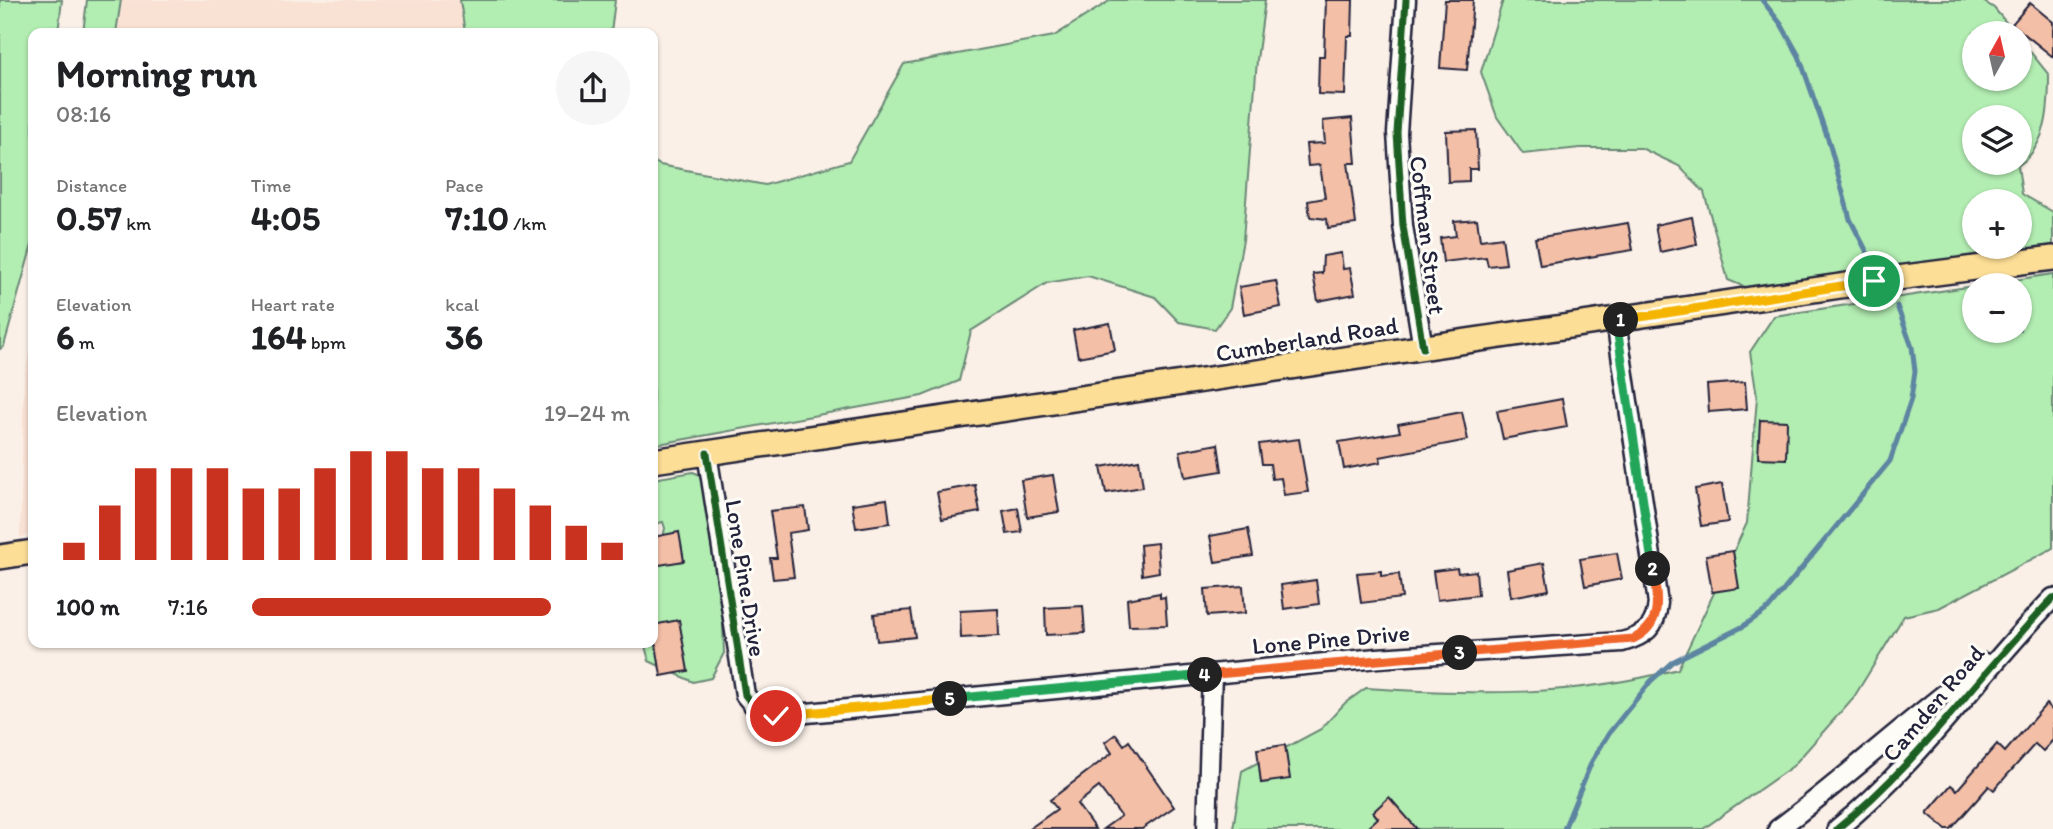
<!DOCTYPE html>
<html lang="en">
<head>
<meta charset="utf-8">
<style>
	:root { --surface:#fff; --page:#f6f6f6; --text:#202124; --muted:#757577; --accent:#c8321e }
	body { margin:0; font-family:Itim,sans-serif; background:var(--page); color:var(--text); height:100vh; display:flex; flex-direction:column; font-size:26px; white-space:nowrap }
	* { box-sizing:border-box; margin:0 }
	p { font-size:23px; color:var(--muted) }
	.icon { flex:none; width:38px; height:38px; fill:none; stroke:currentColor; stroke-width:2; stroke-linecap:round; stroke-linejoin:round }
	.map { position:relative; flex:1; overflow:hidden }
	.panel { position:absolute; left:28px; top:28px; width:630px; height:620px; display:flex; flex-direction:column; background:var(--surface); border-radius:14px; box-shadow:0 2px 5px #0004 }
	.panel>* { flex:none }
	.needle { width:46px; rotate:8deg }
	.fabs { position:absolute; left:1962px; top:21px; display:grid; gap:14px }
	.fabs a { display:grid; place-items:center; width:70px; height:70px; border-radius:50%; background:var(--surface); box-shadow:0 2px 5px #0004; font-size:35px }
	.pin { position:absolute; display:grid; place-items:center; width:60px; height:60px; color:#fff; margin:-30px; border:4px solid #fff; border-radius:50%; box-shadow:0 2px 7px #0007 }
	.km { position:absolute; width:35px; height:35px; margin:-18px; border-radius:50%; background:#222; color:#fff; font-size:19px; line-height:35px; text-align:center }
	.round { display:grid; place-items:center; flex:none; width:74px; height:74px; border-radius:37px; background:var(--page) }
	.head { display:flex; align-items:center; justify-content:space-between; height:119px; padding:0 28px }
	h1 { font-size:38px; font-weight:700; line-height:52px }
	.figures { display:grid; grid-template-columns:repeat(3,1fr); gap:10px; height:119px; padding:7px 28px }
	.figures div { display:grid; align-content:center }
	.figures b { font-size:35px; font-weight:700 }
	.figures small { font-size:19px; font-weight:400 }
	.figures p { font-size:19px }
	.chart { height:196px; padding:14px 28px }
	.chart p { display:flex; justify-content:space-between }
	.chart svg { width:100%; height:126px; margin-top:7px; stroke:var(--accent); stroke-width:6 }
	ul { padding:0 28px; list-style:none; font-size:23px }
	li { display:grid; grid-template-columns:112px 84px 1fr; align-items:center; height:52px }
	li i { height:18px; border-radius:9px; background:var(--accent) }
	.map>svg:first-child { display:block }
	.built { fill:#f9e1d4 }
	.green { fill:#b2edb2; stroke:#6a8876; stroke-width:2; fill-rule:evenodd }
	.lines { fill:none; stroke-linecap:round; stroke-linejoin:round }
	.stream { stroke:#5d84a1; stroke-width:5 }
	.building { fill:#f4bfa7; stroke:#22223b; stroke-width:2 }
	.minor-casing { stroke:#22223b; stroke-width:23 }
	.major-casing { stroke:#22223b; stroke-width:28 }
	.minor { stroke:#fdfcf7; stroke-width:18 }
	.major { stroke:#fdde96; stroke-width:23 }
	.cycleway-casing { stroke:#fdfcf7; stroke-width:11 }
	.cycleway { stroke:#1b5e20; stroke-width:7 }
	.split-1-casing { stroke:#fff; stroke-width:14 }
	.split-2-casing { stroke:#fff; stroke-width:14 }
	.split-3-casing { stroke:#fff; stroke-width:14 }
	.split-4-casing { stroke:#fff; stroke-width:14 }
	.split-5-casing { stroke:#fff; stroke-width:14 }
	.split-6-casing { stroke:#fff; stroke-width:14 }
	.split-1 { stroke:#f5b400; stroke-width:9 }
	.split-2 { stroke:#22a559; stroke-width:9 }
	.split-3 { stroke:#f0652b; stroke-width:9 }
	.split-4 { stroke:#f0652b; stroke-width:9 }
	.split-5 { stroke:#22a559; stroke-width:9 }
	.split-6 { stroke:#f5b400; stroke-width:9 }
	.labels { text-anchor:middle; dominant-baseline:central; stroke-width:6; stroke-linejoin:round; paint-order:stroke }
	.street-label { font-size:24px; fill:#22223b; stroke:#fdfcf7 }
</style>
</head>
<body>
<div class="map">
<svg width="2053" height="829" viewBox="0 0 2053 829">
	<rect width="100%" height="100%" fill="#fbf0e7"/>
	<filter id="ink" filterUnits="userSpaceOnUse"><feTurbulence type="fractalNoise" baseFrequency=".0143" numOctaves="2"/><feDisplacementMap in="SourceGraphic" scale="14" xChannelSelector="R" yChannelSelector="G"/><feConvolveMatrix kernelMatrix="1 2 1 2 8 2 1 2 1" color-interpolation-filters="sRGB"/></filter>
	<g filter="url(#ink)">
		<g class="built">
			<path d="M107,0H460L465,33H99Z"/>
			<path d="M33,337V536L20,537L24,379Z"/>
		</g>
		<g class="green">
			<path d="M0,0H62L58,33H33V241L4,346L0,349Z"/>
			<path d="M87,0H121L116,33H83Z"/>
			<path d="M460,0H615L611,33H465Z"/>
			<path d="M1111,0H1265L1257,60L1243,240L1230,308L1215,329L1179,322L1155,297L1088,276L1047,283L971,331L959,381L922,396L653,445V161L660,165L765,185L849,161L904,64L1054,36Z"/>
			<path d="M1503,0H1981L1994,8L2015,33H1974V79H2020V39L2049,75C2049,108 2048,145 2018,166L2022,194L2053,212V248L1752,290L1728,280L1704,192L1679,166L1641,148H1580L1523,154L1497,117L1481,72ZM1974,117H2020V163H1974ZM1974,201H2020V247H1974Z"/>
			<path d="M2053,274V548L1939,608L1904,616L1854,697L1793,766L1703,829H1233L1242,771L1321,729L1345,703L1366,688C1474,695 1574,697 1678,669L1747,523L1757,397L1750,352L1774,316L1974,286V331H2020V285H1980Z"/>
			<path d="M693,472L703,476L722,599L724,653L711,678L693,682L649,661L644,642H653V590L665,528L663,522L654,524L653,528V479Z"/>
		</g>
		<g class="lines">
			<g class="stream">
				<path d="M1762,0L1781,24L1799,56L1829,142L1850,219L1870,258"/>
				<path d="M1564,829L1592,761L1609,733L1651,681L1672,662L1742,627L1768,609L1890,461L1911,399L1915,371L1912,347L1897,306"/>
			</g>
		</g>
		<g class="building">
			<path d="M1326,0H1353L1352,36H1347L1345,95L1318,94L1319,56H1324Z"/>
			<path d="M1445,0H1473L1467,70L1440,68Z"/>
			<path d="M2030,3L2053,22V57L2012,24Z"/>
			<path d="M1352,118L1356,163H1348L1356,224L1328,228L1327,219L1310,217L1308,201L1325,198L1320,165L1308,166L1306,144L1325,143L1323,121Z"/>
			<path d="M1476,130L1478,169H1469V181L1448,182L1446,131Z"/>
			<path d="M1692,217L1697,244L1660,252L1655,225Z"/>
			<path d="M1477,219L1480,240L1502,237L1506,264L1488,266L1486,257L1443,262L1440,238L1456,236L1454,221Z"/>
			<path d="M1628,223L1633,250L1540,265L1535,238Z"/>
			<path d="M1341,253L1343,269L1350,268L1355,294L1318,301L1313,274L1322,273L1323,256Z"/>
			<path d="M1276,281L1281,307L1244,314L1239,287Z"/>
			<path d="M1110,323L1115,350L1078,357L1073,330Z"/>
			<path d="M1745,382L1747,409L1709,412L1707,385Z"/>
			<path d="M1562,399L1567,427L1503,439L1497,411Z"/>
			<path d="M1462,412L1468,440L1380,457L1381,462L1344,469L1339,442L1400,432L1398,424Z"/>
			<path d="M1760,420L1787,421L1786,459L1758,458Z"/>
			<path d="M1299,439L1308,492L1284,495L1281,478L1272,479L1270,464H1262L1259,444Z"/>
			<path d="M1218,444L1222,471L1185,477L1180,451Z"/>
			<path d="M1139,460L1143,487L1106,493L1101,467Z"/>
			<path d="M1053,475L1059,512L1027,517L1021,480Z"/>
			<path d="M1722,484L1728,522L1701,526L1695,489Z"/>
			<path d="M975,485L980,512L942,519L937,492Z"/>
			<path d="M887,499L890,523L856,528L852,504Z"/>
			<path d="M805,507L808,530L788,533L794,577L773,579L770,558H777L770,511Z"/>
			<path d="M1018,508L1022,532L1007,534L1003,511Z"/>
			<path d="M1248,529L1253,556L1215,562L1210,536Z"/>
			<path d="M679,532L684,561L653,566V537Z"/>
			<path d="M1157,543L1159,572L1142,575L1140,545Z"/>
			<path d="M1733,551L1739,588L1712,592L1706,555Z"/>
			<path d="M1617,553L1622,579L1585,586L1580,559Z"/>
			<path d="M1544,563L1549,590L1511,597L1507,570Z"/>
			<path d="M1457,568L1458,573L1476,571L1478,595L1437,600L1433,571Z"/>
			<path d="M1381,571V576L1399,574L1402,598L1361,603L1357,573Z"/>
			<path d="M1316,580L1319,604L1284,609L1281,585Z"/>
			<path d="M1243,586L1245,613L1207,616L1205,589Z"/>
			<path d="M1160,593V598L1165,597L1167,625L1129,626L1127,599Z"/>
			<path d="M1083,606L1085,633L1046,635L1045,608Z"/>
			<path d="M998,609L999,636L961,638L960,611Z"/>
			<path d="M911,610L915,637L877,641L874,614Z"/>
			<path d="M679,620L688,671L661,676L653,625Z"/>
			<path d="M2046,704L2053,711V740L2043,751L2035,744L1994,790L1989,786L1951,829H1946L1927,813L1951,785L1957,790L1997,744L2005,752Z"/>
			<path d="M1116,734L1124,745L1129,741L1174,807L1142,829H1103L1121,816L1099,787L1077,804L1095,829H1029L1057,809L1050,800L1112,753L1105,742Z"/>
			<path d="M1285,745L1290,779L1261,783L1257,749Z"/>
			<path d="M1389,797L1417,829H1366L1378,818L1373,812Z"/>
		</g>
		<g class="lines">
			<g class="minor-casing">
				<g id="minor">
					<path d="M1406,0L1397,133L1403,226L1423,348"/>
					<path d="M707,453L745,695L755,707L776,716L1377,658L1622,642C1645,636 1656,627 1658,603L1616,321"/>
					<path d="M1207,829L1212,674"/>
					<path d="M1778,829C1849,776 1913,715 1985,663"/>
					<path d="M1837,829C1920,762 1979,674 2053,598"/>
				</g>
			</g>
			<g class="major-casing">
				<g id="major">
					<path d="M653,461L1874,281L2053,258"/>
					<path d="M0,557L33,552"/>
				</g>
			</g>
			<use href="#minor" class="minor"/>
			<use href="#major" class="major"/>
			<g class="cycleway-casing">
				<g id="cycleway">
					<path d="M1406,0L1397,133L1403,226L1423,348"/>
					<path d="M707,453L745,695L755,707L776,716L1377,658L1622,642C1645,636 1656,627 1658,603L1616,321"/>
					<path d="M1837,829C1920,762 1979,674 2053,598"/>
				</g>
			</g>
			<use href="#cycleway" class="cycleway"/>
		</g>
	</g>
	<g class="lines" filter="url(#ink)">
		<g class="split-1-casing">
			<path id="split-1" d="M1621,320L1874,281"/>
		</g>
		<g class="split-2-casing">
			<path id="split-2" d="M1621,320L1616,321L1653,569"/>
		</g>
		<g class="split-3-casing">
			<path id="split-3" d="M1460,653L1633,639C1664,624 1657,598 1653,569"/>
		</g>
		<g class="split-4-casing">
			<path id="split-4" d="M1205,675L1460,653"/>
		</g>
		<g class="split-5-casing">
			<path id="split-5" d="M950,699L1205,675"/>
		</g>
		<g class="split-6-casing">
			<path id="split-6" d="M776,716L950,699"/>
		</g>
		<use href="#split-1" class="split-1"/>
		<use href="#split-2" class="split-2"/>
		<use href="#split-3" class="split-3"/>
		<use href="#split-4" class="split-4"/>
		<use href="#split-5" class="split-5"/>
		<use href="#split-6" class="split-6"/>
	</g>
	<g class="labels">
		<g class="street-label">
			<text transform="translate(1428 235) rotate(83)">Coffman Street</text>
			<text transform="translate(1307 339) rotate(-9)">Cumberland Road</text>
			<text transform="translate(746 578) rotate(81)">Lone Pine Drive</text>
			<text transform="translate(1331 639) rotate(-5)">Lone Pine Drive</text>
			<text transform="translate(1933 703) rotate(-50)">Camden Road</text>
		</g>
	</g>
</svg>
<div class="fabs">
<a><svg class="needle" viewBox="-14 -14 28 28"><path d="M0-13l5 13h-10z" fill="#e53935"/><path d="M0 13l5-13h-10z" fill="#757577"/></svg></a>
<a><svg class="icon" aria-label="layers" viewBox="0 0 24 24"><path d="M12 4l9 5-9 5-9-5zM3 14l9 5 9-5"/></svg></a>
<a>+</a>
<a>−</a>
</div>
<div class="pin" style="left:1874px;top:281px;background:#1e9e55"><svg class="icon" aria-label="arrive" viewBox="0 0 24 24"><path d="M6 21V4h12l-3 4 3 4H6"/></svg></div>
<div class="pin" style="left:776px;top:716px;background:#d93025"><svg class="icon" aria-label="check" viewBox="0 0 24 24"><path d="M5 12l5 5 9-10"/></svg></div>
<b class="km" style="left:1621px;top:320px">1</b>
<b class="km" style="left:1653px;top:569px">2</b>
<b class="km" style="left:1460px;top:653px">3</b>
<b class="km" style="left:1205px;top:675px">4</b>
<b class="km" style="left:950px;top:699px">5</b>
<section class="panel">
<div class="head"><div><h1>Morning run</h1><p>08:16</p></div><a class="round"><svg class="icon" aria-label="share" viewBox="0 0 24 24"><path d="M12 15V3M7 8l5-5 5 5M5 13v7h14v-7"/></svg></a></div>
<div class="figures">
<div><p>Distance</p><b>0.57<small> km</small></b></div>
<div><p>Time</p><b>4:05</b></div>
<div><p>Pace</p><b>7:10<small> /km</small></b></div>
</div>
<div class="figures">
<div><p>Elevation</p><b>6<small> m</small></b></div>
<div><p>Heart rate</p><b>164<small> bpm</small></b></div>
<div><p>kcal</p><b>36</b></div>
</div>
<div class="chart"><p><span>Elevation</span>19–24 m</p>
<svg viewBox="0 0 160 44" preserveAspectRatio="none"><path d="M5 44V38M15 44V25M25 44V12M35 44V12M45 44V12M55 44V19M65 44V19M75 44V12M85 44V6M95 44V6M105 44V12M115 44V12M125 44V19M135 44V25M145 44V32M155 44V38"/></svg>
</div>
<ul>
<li><b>100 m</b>7:16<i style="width:79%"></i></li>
</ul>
</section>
</div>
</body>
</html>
